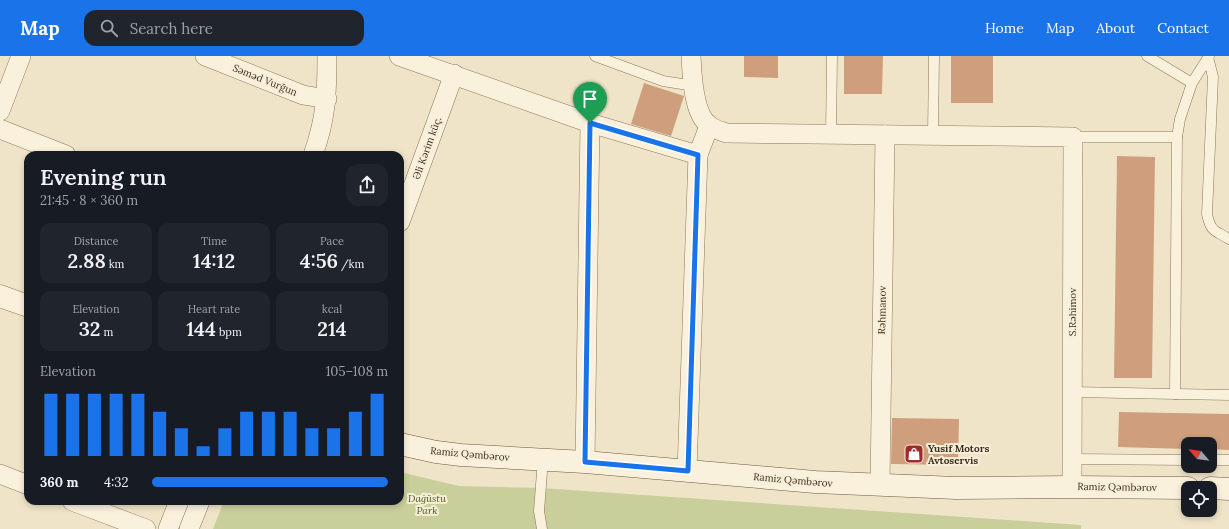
<!DOCTYPE html>
<html lang="en">
<head>
<meta charset="utf-8">
<style>
	:root { --surface:#171b24; --page:#20242c; --text:#f1f3f6; --muted:#9ea1a6; --accent:#1a73e8 }
	body { margin:0; font-family:Lora,serif; background:var(--page); color:var(--text); height:100vh; display:flex; flex-direction:column; font-size:15px; white-space:nowrap }
	* { box-sizing:border-box; margin:0 }
	p { font-size:13px; color:var(--muted) }
	.icon { flex:none; width:22px; height:22px; fill:none; stroke:currentColor; stroke-width:2; stroke-linecap:round; stroke-linejoin:round }
	.map { position:relative; flex:1; overflow:hidden }
	.drawer { position:absolute; left:24px; top:95px; width:380px; height:354px; display:flex; flex-direction:column; background:var(--surface); border-radius:12px; box-shadow:0 2px 6px #0003 }
	.drawer>* { flex:none }
	.needle { width:26px; rotate:299deg }
	.buttons { position:absolute; left:1181px; top:381px; display:grid; gap:8px }
	.buttons a { display:grid; place-items:center; width:36px; height:36px; border-radius:8px; background:var(--surface); box-shadow:0 2px 6px #0003; font-size:20px }
	.pin { position:absolute; display:grid; place-items:center; width:34px; height:34px; color:#fff; margin:-41px -17px; border-radius:50% 50% 50% 0; rotate:-45deg; box-shadow:0 0 4px #0007 }
	.pin .icon { rotate:45deg }
	.round { display:grid; place-items:center; flex:none; width:42px; height:42px; border-radius:12px; background:var(--page) }
	.head { display:flex; align-items:center; justify-content:space-between; height:68px; padding:0 16px }
	h1 { font-size:22px; font-weight:600; line-height:30px }
	.metrics { display:grid; grid-template-columns:repeat(3,1fr); gap:6px; height:68px; padding:4px 16px }
	.metrics div { display:grid; align-content:center; border-radius:10px; background:var(--page); text-align:center }
	.metrics b { font-size:20px; font-weight:600 }
	.metrics small { font-size:11px; font-weight:400 }
	.metrics p { font-size:11px }
	.chart { height:112px; padding:8px 16px }
	.chart p { display:flex; justify-content:space-between }
	.chart svg { width:100%; height:72px; margin-top:4px; stroke:var(--accent); stroke-width:6 }
	ul { padding:0 16px; list-style:none; font-size:13px }
	li { display:grid; grid-template-columns:64px 48px 1fr; align-items:center; height:30px }
	li i { height:10px; border-radius:5px; background:var(--accent) }
	header { display:flex; align-items:center; gap:24px; box-sizing:border-box; height:56px; padding:0 20px; background:var(--accent); color:#fff }
	header strong { font-size:19px }
	nav { display:flex; gap:22px; margin-inline-start:auto; font-size:14px }
	.search { width:280px; height:36px; background:var(--page); display:flex; align-items:center; gap:10px; box-sizing:border-box; padding:0 14px; border-radius:12px; color:var(--muted); font-size:15px }
	.map>svg:first-child { display:block }
	.green { fill:#c9cf9b }
	.building { fill:#cf9f7d }
	.lines { fill:none; stroke-linecap:round; stroke-linejoin:round }
	.service-casing { stroke:#8d765c; stroke-width:11 }
	.minor-casing { stroke:#8d765c; stroke-width:20 }
	.tertiary-casing { stroke:#8d765c; stroke-width:23 }
	.secondary-casing { stroke:#6f573f; stroke-width:23 }
	.service { stroke:#faf1dc; stroke-width:10 }
	.minor { stroke:#faf1dc; stroke-width:19 }
	.tertiary { stroke:#faf1dc; stroke-width:22 }
	.secondary { stroke:#faf1dc; stroke-width:22 }
	.route-casing { stroke:#fff; stroke-width:8 }
	.route { stroke:#1a73e8; stroke-width:5 }
	.labels { text-anchor:middle; dominant-baseline:central; stroke-width:4; stroke-linejoin:round; paint-order:stroke }
	.street-label { font-size:10px; fill:#3d2e20; stroke:#f7eed8 }
	.poi-label { font-size:10px; font-weight:bold; fill:#3d2e20; stroke:#f7eed8; text-anchor:start }
	.park-label { font-size:10px; font-style:italic; fill:#4d5a26; stroke:#f7eed8 }
</style>
</head>
<body>
<header>
<strong>Map</strong>
<div class="search"><svg class="icon" aria-label="search" viewBox="0 0 24 24"><circle cx="10" cy="10" r="6"/><path d="M15 15l6 6"/></svg>Search here</div>
<nav><a>Home</a><a>Map</a><a>About</a><a>Contact</a></nav>
</header>
<div class="map">
<svg width="1229" height="473" viewBox="0 0 1229 473">
	<rect width="100%" height="100%" fill="#f0e4c8"/>
	<path class="green" d="M400,416L459,430L541,432L1081,469V473H213L224,445H400Z"/>
	<g class="building">
		<path d="M744,0H778V22L744,21Z"/>
		<path d="M844,0H883L882,38H844Z"/>
		<rect x="951" y="0" width="42" height="47"/>
		<path d="M644,27L684,40L671,80L631,68Z"/>
		<path d="M1117,100L1155,101L1152,322H1114Z"/>
		<path d="M1119,356L1229,358V394L1210,393V388H1188V393L1118,391Z"/>
		<path d="M892,362L959,363L958,409L891,408Z"/>
	</g>
	<g class="lines">
		<g class="service-casing">
			<g id="service">
				<path d="M595,0L663,25L694,30"/>
				<path d="M1147,0L1192,27"/>
				<path d="M1208,1L1213,21L1207,158C1211,177 1215,174 1229,183"/>
				<path d="M831,78L832,0"/>
				<path d="M933,79L934,0"/>
				<path d="M1073,81H1177"/>
				<path d="M1072,336L1229,339"/>
				<path d="M1175,338L1177,81L1180,63L1192,27L1209,0"/>
				<path d="M1072,403L1188,404"/>
				<path d="M1210,404H1229"/>
				<path d="M542,473L539,455L543,403"/>
			</g>
		</g>
		<g class="minor-casing">
			<g id="minor">
				<path d="M205,0L303,39L327,43"/>
				<path d="M399,0L590,67L698,99L709,70"/>
				<path d="M691,0C692,18 693,58 709,69C713,73 721,75 726,77L1073,81L1072,431"/>
				<path d="M0,55L21,0"/>
				<path d="M0,73L66,99"/>
				<path d="M313,99C326,63 327,38 327,0"/>
				<path d="M400,166L454,18"/>
				<path d="M585,406L590,67"/>
				<path d="M687,415L698,99"/>
				<path d="M0,418L28,429"/>
				<path d="M880,429L885,79"/>
				<path d="M72,445L146,473"/>
				<path d="M168,473L179,445"/>
				<path d="M189,473L200,445"/>
			</g>
		</g>
		<g class="tertiary-casing">
			<path id="tertiary" d="M0,240L28,250"/>
		</g>
		<g class="secondary-casing">
			<g id="secondary">
				<path d="M400,388L436,396L461,399L585,406L815,426L956,432L1072,431L1188,432"/>
				<path d="M1210,432L1229,433"/>
			</g>
		</g>
		<use href="#service" class="service"/>
		<use href="#minor" class="minor"/>
		<use href="#tertiary" class="tertiary"/>
		<use href="#secondary" class="secondary"/>
	</g>
	<g class="lines">
		<g class="route-casing">
			<path id="route" d="M590,67L698,99L688,415L585,406Z"/>
		</g>
		<use href="#route" class="route"/>
	</g>
	<defs>
		<g id="shop-square" transform="scale(1)"><rect x="-9" y="-9" width="18" height="18" rx="4" fill="#9e2a2b" stroke="#f7eed8"/><path d="M-5-2.5h2.3a2.7 3.5 0 0 1 5.4 0H5L5.5 6h-11ZM-1.5-2.5h3a1.5 2.3 0 0 0-3 0Z" fill="#fff"/></g>
	</defs>
	<g fill-rule="evenodd">
		<use href="#shop-square" x="914" y="398"/>
	</g>
	<g class="labels">
		<g class="street-label">
			<text transform="translate(265 24) rotate(22)">Səməd Vurğun</text>
			<text transform="translate(427 92) rotate(-70)">Əli Kərim küç.</text>
			<text transform="translate(882 254) rotate(-89)">Rəhmanov</text>
			<text transform="translate(1072 256) rotate(-90)">S.Rəhimov</text>
			<text transform="translate(470 398) rotate(5)">Ramiz Qəmbərov</text>
			<text transform="translate(793 424) rotate(5)">Ramiz Qəmbərov</text>
			<text transform="translate(1117 431) rotate(1)">Ramiz Qəmbərov</text>
		</g>
		<g class="poi-label">
			<text x="928" y="392">Yusif Motors<tspan x="928" dy="12">Avtoservis</tspan></text>
		</g>
		<g class="park-label">
			<text x="427" y="442">Dağüstu<tspan x="427" dy="12">Park</tspan></text>
		</g>
	</g>
</svg>
<div class="buttons">
<a><svg class="needle" viewBox="-14 -14 28 28"><path d="M0-13l5 13h-10z" fill="#e53935"/><path d="M0 13l5-13h-10z" fill="#9ea1a6"/></svg></a>
<a><svg class="icon" aria-label="locate" viewBox="0 0 24 24"><circle cx="12" cy="12" r="6"/><path d="M12 2v4M12 18v4M2 12h4M18 12h4"/></svg></a>
</div>
<div class="pin" style="left:590px;top:67px;background:#1e9e55"><svg class="icon" aria-label="arrive" viewBox="0 0 24 24"><path d="M6 21V4h12l-3 4 3 4H6"/></svg></div>
<section class="drawer">
<div class="head"><div><h1>Evening run</h1><p>21:45 · 8 × 360 m</p></div><a class="round"><svg class="icon" aria-label="share" viewBox="0 0 24 24"><path d="M12 15V3M7 8l5-5 5 5M5 13v7h14v-7"/></svg></a></div>
<div class="metrics">
<div><p>Distance</p><b>2.88<small> km</small></b></div>
<div><p>Time</p><b>14:12</b></div>
<div><p>Pace</p><b>4:56<small> /km</small></b></div>
</div>
<div class="metrics">
<div><p>Elevation</p><b>32<small> m</small></b></div>
<div><p>Heart rate</p><b>144<small> bpm</small></b></div>
<div><p>kcal</p><b>214</b></div>
</div>
<div class="chart"><p><span>Elevation</span>105–108 m</p>
<svg viewBox="0 0 160 44" preserveAspectRatio="none"><path d="M5 44V6M15 44V6M25 44V6M35 44V6M45 44V6M55 44V17M65 44V27M75 44V38M85 44V27M95 44V17M105 44V17M115 44V17M125 44V27M135 44V27M145 44V17M155 44V6"/></svg>
</div>
<ul>
<li><b>360 m</b>4:32<i style="width:100%"></i></li>
</ul>
</section>
</div>
</body>
</html>
